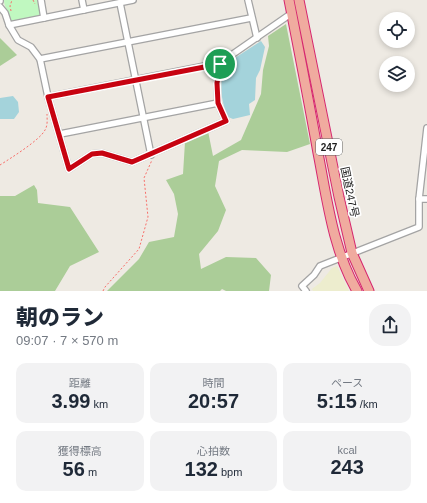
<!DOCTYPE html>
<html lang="ja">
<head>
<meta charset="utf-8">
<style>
	:root { --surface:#fff; --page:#f2f2f3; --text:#1f2937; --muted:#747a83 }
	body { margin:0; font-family:Helvetica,"Noto Sans JP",sans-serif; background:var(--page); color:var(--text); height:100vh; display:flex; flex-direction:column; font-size:15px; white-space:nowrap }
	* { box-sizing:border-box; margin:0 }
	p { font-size:13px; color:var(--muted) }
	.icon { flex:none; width:22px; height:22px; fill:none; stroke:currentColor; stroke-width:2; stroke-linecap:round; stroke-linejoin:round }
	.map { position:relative; height:291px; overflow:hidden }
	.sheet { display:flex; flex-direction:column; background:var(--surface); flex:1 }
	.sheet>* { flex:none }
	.buttons { position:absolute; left:379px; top:12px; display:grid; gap:8px }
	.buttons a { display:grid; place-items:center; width:36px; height:36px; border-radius:50%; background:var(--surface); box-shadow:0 2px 6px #0003; font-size:20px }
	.pin { position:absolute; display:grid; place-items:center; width:34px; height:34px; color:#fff; margin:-17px; border:2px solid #fff; border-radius:50%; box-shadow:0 1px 4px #0007 }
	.round { display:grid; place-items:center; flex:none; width:42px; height:42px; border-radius:16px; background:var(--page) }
	.head { display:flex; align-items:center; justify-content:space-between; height:68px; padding:0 16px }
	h1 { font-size:22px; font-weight:800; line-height:30px }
	.stats { display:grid; grid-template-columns:repeat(3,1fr); gap:6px; height:68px; padding:4px 16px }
	.stats div { display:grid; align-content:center; border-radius:10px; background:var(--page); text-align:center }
	.stats b { font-size:20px; font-weight:800 }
	.stats small { font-size:11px; font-weight:400 }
	.stats p { font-size:11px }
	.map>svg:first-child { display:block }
	.farmland { fill:#ededce }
	.forest { fill:#abcd98 }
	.park { fill:#c0f8c0 }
	.water { fill:#a4d3db }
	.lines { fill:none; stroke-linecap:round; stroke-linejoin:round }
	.minor-casing { stroke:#a4a4a4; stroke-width:8 }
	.trunk-casing { stroke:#d6266f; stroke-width:11 }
	.path { stroke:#f86f6a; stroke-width:1; stroke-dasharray:2 2; stroke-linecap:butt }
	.minor { stroke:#fff; stroke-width:5.5 }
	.trunk { stroke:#f0ab9f; stroke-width:9 }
	.route-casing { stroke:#fff; stroke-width:8 }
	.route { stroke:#c70311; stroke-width:5 }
	.labels { text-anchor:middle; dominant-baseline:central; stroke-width:3.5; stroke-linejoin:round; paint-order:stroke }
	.shield { fill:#fff; stroke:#616161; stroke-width:1 }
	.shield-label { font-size:10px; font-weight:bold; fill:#1d1d1d }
	.street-label { font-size:11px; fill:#1d1d1d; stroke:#fff }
</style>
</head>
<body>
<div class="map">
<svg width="427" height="291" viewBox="0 0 427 291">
	<rect width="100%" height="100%" fill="#eeeae3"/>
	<path class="farmland" d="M337,266L349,291H313L312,289L320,283L332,268Z"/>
	<g class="forest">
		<path d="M286,24L310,144L287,152L242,150L219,161L215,186L226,210L218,231L199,254L201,269L226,257L256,258L271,275L269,291H226L222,289L220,291H107L139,259L149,242L174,237L178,214L174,194L166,180L183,174L185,142L208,131L213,156L241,140L261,94L263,70L269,46L268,36Z"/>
		<path d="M0,38L17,55L0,66Z"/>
		<path d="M34,185L37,190L38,203L70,207L99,252L70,266L55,291H0V196H15Z"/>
	</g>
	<path class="park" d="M4,0H39L42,14L40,16L11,21C9,14 4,7 4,0Z"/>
	<g class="water">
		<path d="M261,41L265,47L260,70L256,78L255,100L249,104L250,115L233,119L228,117C220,97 220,87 224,65Z"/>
		<path d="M13,96L18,102L19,112L14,119H0V98Z"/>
	</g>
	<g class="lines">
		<g class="minor-casing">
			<g id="minor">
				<path d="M41,0L44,18"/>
				<path d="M82,0L84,10"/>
				<path d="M248,0L257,38"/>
				<path d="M0,1V0"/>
				<path d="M120,3L151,155"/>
				<path d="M0,7L5,13L9,25L18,40L31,47L40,59L48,97L69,169L92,154L102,153L132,162L226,121L218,103L217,83L220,63"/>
				<path d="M9,25L133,0"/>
				<path d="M40,59L251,18"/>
				<path d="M48,97L220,63L292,13"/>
				<path d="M60,134L218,103"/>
				<path d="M419,199H427"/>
				<path d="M306,291L302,286L314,275L320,266L419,227V199L427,128"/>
			</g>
		</g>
		<g class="trunk-casing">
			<g id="trunk">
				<path d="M289,0C299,51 309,102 318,153C327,199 333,250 357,291"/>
				<path d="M299,0L339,197L352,253L369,291"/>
			</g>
		</g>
		<g class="path">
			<path d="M33,0L35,4"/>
			<path d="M11,11L10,6L12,0"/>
			<path d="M0,165C11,158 40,140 45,130C48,125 47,119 47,114"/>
			<path d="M103,291L105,287L139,249L148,217L144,178L152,160"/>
		</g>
		<use href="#minor" class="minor"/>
		<use href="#trunk" class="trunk"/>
	</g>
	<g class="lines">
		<g class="route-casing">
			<path id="route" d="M220,64L217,83L218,103L226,121L132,162L102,153L92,154L69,169L48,97Z"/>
		</g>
		<use href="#route" class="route"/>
	</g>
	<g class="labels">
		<rect class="shield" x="316" y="139" width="26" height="16" rx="3"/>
		<g class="shield-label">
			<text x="329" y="147">247</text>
		</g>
		<g class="street-label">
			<text transform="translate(350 192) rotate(78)">国道247号</text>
		</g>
	</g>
</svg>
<div class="buttons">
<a><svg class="icon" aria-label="locate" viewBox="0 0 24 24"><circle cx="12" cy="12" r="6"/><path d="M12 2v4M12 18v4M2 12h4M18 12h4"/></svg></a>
<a><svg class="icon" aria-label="layers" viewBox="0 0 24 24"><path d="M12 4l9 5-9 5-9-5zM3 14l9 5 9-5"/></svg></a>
</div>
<div class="pin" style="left:220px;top:64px;background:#1e9e55"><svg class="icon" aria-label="arrive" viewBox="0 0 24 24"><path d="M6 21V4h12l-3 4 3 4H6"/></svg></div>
</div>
<section class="sheet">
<div class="head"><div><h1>朝のラン</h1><p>09:07 · 7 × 570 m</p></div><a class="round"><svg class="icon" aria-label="share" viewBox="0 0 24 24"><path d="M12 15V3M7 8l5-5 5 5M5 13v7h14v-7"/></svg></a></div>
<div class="stats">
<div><p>距離</p><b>3.99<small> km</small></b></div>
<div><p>時間</p><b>20:57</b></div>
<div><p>ペース</p><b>5:15<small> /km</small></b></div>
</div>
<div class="stats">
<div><p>獲得標高</p><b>56<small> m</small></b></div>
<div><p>心拍数</p><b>132<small> bpm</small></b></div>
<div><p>kcal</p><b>243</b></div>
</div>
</section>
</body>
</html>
